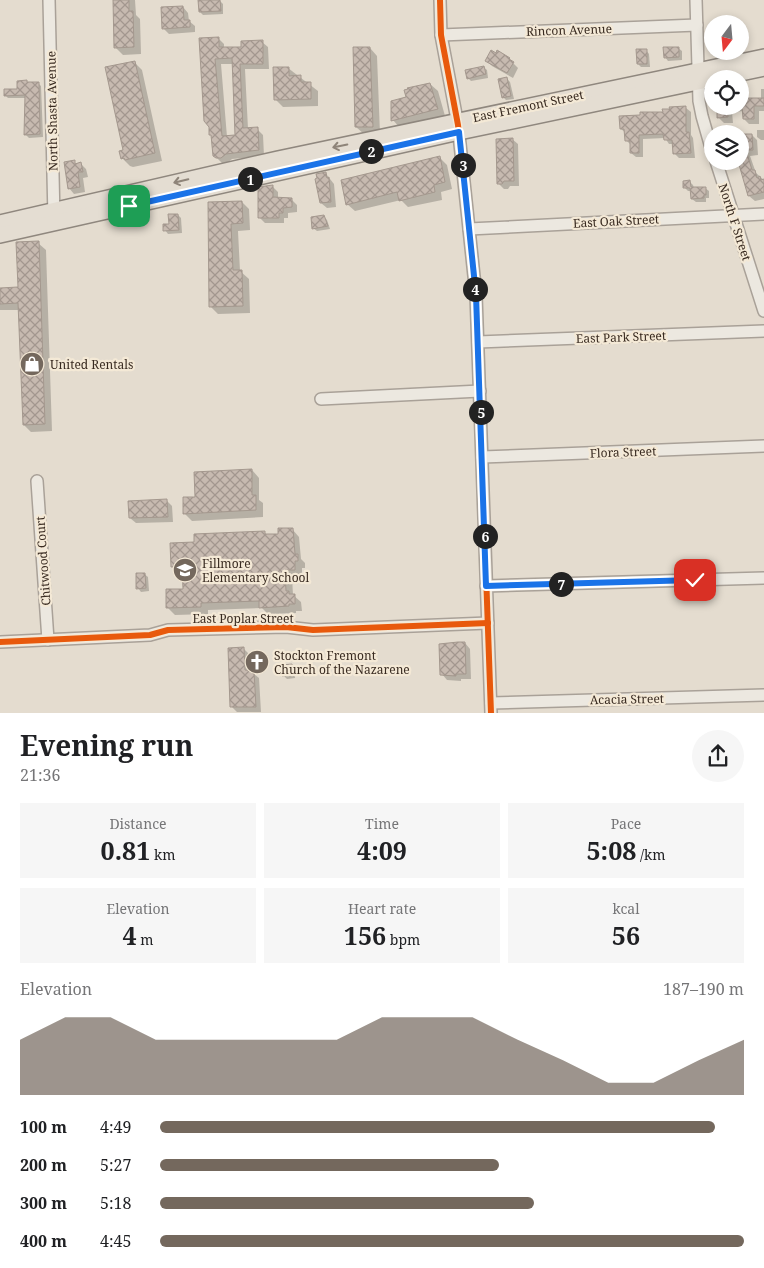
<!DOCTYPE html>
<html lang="en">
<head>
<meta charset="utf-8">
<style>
	:root { --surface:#fff; --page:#f6f6f6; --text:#202124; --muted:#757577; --accent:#74685d }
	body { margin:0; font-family:"Noto Serif",serif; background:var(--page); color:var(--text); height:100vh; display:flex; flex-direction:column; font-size:19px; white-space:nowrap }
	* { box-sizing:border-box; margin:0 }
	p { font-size:16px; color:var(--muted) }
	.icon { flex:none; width:28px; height:28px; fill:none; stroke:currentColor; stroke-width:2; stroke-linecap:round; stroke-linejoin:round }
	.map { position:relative; height:713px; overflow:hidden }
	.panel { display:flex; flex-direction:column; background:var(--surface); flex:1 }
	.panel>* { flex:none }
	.needle { width:32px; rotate:196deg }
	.tools { position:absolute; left:704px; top:15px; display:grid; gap:10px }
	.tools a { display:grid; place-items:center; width:45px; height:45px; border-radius:50%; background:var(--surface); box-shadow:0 2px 8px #0003; font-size:25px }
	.pin { position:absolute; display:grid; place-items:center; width:42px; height:42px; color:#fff; margin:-21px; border-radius:10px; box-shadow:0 2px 8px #0006 }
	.km { position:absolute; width:25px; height:25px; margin:-12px; border-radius:50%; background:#222; color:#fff; font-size:14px; line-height:25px; text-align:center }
	.round { display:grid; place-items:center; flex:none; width:52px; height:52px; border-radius:26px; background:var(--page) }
	.overview { display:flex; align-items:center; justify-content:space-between; height:85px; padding:0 20px }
	h1 { font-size:28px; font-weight:700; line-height:38px }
	.stats { display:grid; grid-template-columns:repeat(3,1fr); gap:8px; height:85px; padding:5px 20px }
	.stats div { display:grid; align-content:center; border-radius:0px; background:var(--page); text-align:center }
	.stats b { font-size:25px; font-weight:700 }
	.stats small { font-size:14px; font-weight:400 }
	.stats p { font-size:14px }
	.chart { height:140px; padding:10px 20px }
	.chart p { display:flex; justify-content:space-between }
	.chart svg { width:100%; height:90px; margin-top:5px; fill:var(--accent); opacity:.7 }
	ul { padding:0 20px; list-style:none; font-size:16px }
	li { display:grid; grid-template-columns:80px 60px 1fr; align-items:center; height:38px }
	li i { height:12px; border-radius:6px; background:var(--accent) }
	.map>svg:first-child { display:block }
	.shadow { fill:#0003; fill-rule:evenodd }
	.building { fill:url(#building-cross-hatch); stroke:#a4988e; fill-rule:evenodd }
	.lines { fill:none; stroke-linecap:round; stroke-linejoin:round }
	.minor-casing { stroke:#a9a198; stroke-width:14 }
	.major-casing { stroke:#8f877e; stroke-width:18 }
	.minor { stroke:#ece8e0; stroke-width:11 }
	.major { stroke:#e4ddd2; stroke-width:15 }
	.cycleway-casing { stroke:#f4e9d6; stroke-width:9 }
	.cycleway { stroke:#e8590c; stroke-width:6 }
	.oneway { stroke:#8e8479 }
	.route-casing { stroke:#fff; stroke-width:10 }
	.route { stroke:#1a73e8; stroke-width:6 }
	.labels { text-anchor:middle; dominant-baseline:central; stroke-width:4.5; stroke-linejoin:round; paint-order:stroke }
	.street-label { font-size:12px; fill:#382a20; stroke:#f4e9d6 }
	.poi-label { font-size:12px; fill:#382a20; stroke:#f4e9d6; text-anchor:start }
</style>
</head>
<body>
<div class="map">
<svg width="764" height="713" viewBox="0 0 764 713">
	<defs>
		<pattern id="building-cross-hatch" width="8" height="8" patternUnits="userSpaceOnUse" patternTransform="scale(1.25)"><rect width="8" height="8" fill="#c7bab0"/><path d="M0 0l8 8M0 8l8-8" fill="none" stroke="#a3978f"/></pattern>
	</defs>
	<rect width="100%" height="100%" fill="#e4dccf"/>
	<g class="shadow">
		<path d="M114,0H135L136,15L140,19L141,54L123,55L115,47Z"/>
		<path d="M220,1L223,4V14L203,15L200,12Z"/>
		<path d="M183,7L188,13L189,21L195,26V32L169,34L163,28Z"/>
		<path d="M709,24H712V50L710,48Z"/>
		<path d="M218,38L224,44V48H242L262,42L268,47L269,69H245L248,129H257L263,135L264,156L232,159L227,163L223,164L214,155L210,127L205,121ZM221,64H233L236,136L227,137Z"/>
		<path d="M370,48L377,56L380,134H364L356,127Z"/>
		<path d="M678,48L682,51V60L668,61L665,57Z"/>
		<path d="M646,50L649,54L650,67H641L638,64Z"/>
		<path d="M714,51H726V53H716Z"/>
		<path d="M509,59L518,68L513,78L492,66L486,60Z"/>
		<path d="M134,62L142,70L162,161L133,167L130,166L122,158L124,151Z"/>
		<path d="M483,67L487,70L488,78L471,81L468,78Z"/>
		<path d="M288,68L318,91V106L283,107L275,99Z"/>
		<path d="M507,79L510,82L514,99L506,100L503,97Z"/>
		<path d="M38,83L41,86L43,137L29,138L25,134L26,98H8L5,95Z"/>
		<path d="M430,84L438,91L445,116L400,128L393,120Z"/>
		<path d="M761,89H764V111H759V124H749L744,119V111L732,112L733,123H724L718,117V106H740V96L746,95L750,99H761Z"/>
		<path d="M686,108L691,112V135L693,138L695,158H679L674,153V144H669L665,138L643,139V157H636L631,153V145L626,140V133L621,129L664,113Z"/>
		<path d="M757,130H764V140H761L757,137Z"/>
		<path d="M752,135L757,140V139L758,155L750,156L756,173L764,180V199L755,201L749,196L739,161L740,136Z"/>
		<path d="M512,139L518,144L519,186H510L508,189H504L499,184Z"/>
		<path d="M440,158L447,165L452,189L441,192L442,200L408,207L401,200L355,211L347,204Z"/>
		<path d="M74,162L77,165L81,164L86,169L88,177L83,178L85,192L74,194L69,188Z"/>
		<path d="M326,174L334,184L336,207L327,208L321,203Z"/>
		<path d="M690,182L693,185L694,188H705L709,191V198H706V202H696L692,199V191H688L684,187Z"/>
		<path d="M273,187L278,192V198L291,199L297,205V212L288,213V218H284V223H265L259,217Z"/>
		<path d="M242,202L249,209L250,230L238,231L240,271L249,279L250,313L218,314L211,307L209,203Z"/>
		<path d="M178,215L181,218L182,233L168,234L165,230Z"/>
		<path d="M324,217L327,220L330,229L317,231L313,228Z"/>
		<path d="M38,243L46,250L52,431L31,432L24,425L20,310H0V289H19Z"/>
		<path d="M252,470L259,478V500L263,503V517L192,521L184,513L196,498Z"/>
		<path d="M167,501L172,506L173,522L136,523L130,518Z"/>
		<path d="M292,529L299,537L301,559L305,563V568H302V577H292L293,595L301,602L302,611H296V613L268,614L262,608L208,610V614L175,615L168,608L184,590V574H180L173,567L196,543L265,533L267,535H279Z"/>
		<path d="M144,574L148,577L149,591L141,592L138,588Z"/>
		<path d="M465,643L470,649L471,679H461V681L447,680L442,674Z"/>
		<path d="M243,648L249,654L250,671L259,678L261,712H237L232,707Z"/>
		<path d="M292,666L295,669V678L287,679L283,675Z"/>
	</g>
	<g class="building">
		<path d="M113,0H129V11H133L134,47L114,48Z"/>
		<path d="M198,0H220L221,11L199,12Z"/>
		<path d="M183,6L184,20H190V27L162,29L161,7Z"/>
		<path d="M219,37V47H241V41L263,40V64H240L243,128L258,127L259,150L226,154L221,158H216L213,156L211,135H209V127L204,121L199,38ZM232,58L235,135L222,136L215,59Z"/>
		<path d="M353,47H370L373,127H355Z"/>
		<path d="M663,47H679V57L664,58Z"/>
		<path d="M636,49H647V64H637Z"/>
		<path d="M491,50L496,53L497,50L510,58L509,59L514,62L507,73L485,61Z"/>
		<path d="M135,61L155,153L125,160L124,158L121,159L119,151L123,150L105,67Z"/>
		<path d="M484,66L486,74L467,79L465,70Z"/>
		<path d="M273,67H289V76L301,75V82H311V99L274,100Z"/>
		<path d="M507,77L511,96L502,98L498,79Z"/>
		<path d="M27,80V82H39L40,134L24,135L25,95L4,96V89H17V81Z"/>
		<path d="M430,83L438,109L391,121V101L406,97L404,90L408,89L407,88Z"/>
		<path d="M740,94H746V98H764V106H754V119H743L742,106H740Z"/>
		<path d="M686,106V132H689L691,153L673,154L672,140H664L663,134L639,135V153H630V141H625L624,129H620L619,116L640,115V112H663L662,109H670L669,107Z"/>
		<path d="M717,106H727L728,117L717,118Z"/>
		<path d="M740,134H752L753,150H746L752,170H755L757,178L760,176L761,180L764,179V192L748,196L738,161H740Z"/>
		<path d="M513,138L514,181H504L502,184H497L496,139Z"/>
		<path d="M440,156L445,182L434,185L435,192L399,201L397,192L346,205L341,180Z"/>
		<path d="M75,160V164L81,162L83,172H78L80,187L68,189L64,162Z"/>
		<path d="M326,172L327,178L329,177L331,202L320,203L315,179L317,178L316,174Z"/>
		<path d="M690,180L691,187H706V195H704V198L691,199L690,188H683V181Z"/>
		<path d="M273,185V197L292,198V207L283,208V213H279V218H258V187Z"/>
		<path d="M242,201L243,223L231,224L233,270H242L243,306L209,307L208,202Z"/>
		<path d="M168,214H178L179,230L163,231V224H169Z"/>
		<path d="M324,215L328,226L312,229L311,217Z"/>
		<path d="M39,241L45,424L23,425L18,303L0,304V288L18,287L16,242Z"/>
		<path d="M252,469V495H256V510L183,514V497H195L194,472Z"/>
		<path d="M167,499L168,517L129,518L128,501Z"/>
		<path d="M278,528H293L295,554H298V561H295V570H285L286,591H289V594H295V604H289V606L259,608V601L201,603V607L166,608V589H183L182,567H171L170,543L194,542V534L265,531V534H278Z"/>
		<path d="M136,573H145L146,588L136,589Z"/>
		<path d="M458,642H465L466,674H456V676L440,675L439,644Z"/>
		<path d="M244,647L245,670L254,671L256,707H230L228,648Z"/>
		<path d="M292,664L293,675L282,676V665Z"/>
	</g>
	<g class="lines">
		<g class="minor-casing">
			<g id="minor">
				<path d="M49,0L54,218"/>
				<path d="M440,0L441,35L458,125L476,295L491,713"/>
				<path d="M696,0L699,101L702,116L712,151"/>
				<path d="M441,35L697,25"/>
				<path d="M716,161L764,311"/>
				<path d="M469,229L764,214"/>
				<path d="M478,342L764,331"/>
				<path d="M321,399L480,391"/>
				<path d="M482,457L764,446"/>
				<path d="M37,481L48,640"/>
				<path d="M486,586L764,578"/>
				<path d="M0,642L150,635L168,630L286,627L313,630L488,623"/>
				<path d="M491,703L764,695"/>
			</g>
		</g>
		<g class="major-casing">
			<g id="major">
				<path d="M717,78L764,68"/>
				<path d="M0,223L278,159L764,57"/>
				<path d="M0,235L459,132L712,79"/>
			</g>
		</g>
		<use href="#minor" class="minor"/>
		<use href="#major" class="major"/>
		<g class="cycleway-casing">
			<g id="cycleway">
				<path d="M440,0L441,35L458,125L476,295L491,713"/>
				<path d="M0,642L150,635L168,630L286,627L313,630L488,623"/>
			</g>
		</g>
		<use href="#cycleway" class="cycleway"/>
	</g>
	<defs><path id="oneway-shaft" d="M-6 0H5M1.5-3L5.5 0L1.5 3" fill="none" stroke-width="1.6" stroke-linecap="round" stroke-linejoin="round" transform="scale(1.25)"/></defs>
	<g class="oneway">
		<use href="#oneway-shaft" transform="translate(340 146) rotate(168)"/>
		<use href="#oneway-shaft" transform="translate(181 181) rotate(167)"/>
	</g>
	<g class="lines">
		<g class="route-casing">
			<path id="route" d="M129,206L459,132L476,295L486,586L695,580"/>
		</g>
		<use href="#route" class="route"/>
	</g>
	<defs>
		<g id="shop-disc" transform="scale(1.25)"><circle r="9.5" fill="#74685d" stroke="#f4e9d6"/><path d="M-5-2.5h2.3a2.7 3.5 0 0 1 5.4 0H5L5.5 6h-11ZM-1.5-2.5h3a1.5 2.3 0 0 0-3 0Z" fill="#fff"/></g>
		<g id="school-disc" transform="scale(1.25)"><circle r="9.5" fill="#74685d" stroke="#f4e9d6"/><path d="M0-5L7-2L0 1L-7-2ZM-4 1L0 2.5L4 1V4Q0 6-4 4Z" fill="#fff"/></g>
		<g id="church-disc" transform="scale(1.25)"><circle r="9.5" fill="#74685d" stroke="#f4e9d6"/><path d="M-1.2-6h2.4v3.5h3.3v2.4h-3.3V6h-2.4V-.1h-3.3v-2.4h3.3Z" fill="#fff"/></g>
	</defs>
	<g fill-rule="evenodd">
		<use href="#shop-disc" x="32" y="364"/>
		<use href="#school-disc" x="185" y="570"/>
		<use href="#church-disc" x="257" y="662"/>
	</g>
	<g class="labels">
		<g class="street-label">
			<text transform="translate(569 30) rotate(-2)">Rincon Avenue</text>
			<text transform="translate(528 106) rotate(-12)">East Fremont Street</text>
			<text transform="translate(52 111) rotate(-91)">North Shasta Avenue</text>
			<text transform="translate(616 221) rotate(-3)">East Oak Street</text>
			<text transform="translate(735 222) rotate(72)">North F Street</text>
			<text transform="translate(621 337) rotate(-2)">East Park Street</text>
			<text transform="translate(623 452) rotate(-2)">Flora Street</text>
			<text transform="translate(43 561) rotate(-94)">Chitwood Court</text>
			<text x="243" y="618">East Poplar Street</text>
			<text transform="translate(627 699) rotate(-1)">Acacia Street</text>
		</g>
		<g class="poi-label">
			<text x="50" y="364">United Rentals</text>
			<text x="202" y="563">Fillmore<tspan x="202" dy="14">Elementary School</tspan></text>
			<text x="274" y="655">Stockton Fremont<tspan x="274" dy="14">Church of the Nazarene</tspan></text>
		</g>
	</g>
</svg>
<div class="tools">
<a><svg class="needle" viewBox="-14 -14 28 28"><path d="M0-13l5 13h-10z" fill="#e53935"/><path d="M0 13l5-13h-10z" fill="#757577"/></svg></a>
<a><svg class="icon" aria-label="locate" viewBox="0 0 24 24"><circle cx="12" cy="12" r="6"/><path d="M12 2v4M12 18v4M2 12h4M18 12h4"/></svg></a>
<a><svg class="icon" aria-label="layers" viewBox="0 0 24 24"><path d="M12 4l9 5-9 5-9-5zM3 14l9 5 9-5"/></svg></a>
</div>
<div class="pin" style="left:129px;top:206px;background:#1e9e55"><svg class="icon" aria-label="arrive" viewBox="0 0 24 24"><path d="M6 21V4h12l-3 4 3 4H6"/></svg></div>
<div class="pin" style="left:695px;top:580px;background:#d93025"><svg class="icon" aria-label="check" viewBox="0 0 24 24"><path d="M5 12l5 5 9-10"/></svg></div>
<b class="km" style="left:250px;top:179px">1</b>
<b class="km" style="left:371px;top:151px">2</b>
<b class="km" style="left:463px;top:165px">3</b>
<b class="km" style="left:475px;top:289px">4</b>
<b class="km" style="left:481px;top:412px">5</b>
<b class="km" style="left:485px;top:536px">6</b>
<b class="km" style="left:561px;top:584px">7</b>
</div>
<section class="panel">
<div class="overview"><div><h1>Evening run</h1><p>21:36</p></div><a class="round"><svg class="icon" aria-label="share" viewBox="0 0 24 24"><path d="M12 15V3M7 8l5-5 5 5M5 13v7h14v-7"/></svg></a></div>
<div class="stats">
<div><p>Distance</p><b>0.81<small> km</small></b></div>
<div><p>Time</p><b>4:09</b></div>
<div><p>Pace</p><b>5:08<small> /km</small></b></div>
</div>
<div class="stats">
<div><p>Elevation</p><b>4<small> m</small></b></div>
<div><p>Heart rate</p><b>156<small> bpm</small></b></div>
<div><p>kcal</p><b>56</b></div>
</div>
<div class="chart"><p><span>Elevation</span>187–190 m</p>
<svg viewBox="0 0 160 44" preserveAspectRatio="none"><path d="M0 44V17L10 6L20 6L30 17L40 17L50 17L60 17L70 17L80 6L90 6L100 6L110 17L120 27L130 38L140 38L150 27L160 17V44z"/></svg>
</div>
<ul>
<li><b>100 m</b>4:49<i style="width:95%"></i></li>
<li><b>200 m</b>5:27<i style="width:58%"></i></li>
<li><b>300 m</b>5:18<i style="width:64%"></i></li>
<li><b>400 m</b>4:45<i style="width:100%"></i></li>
</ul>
</section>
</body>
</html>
